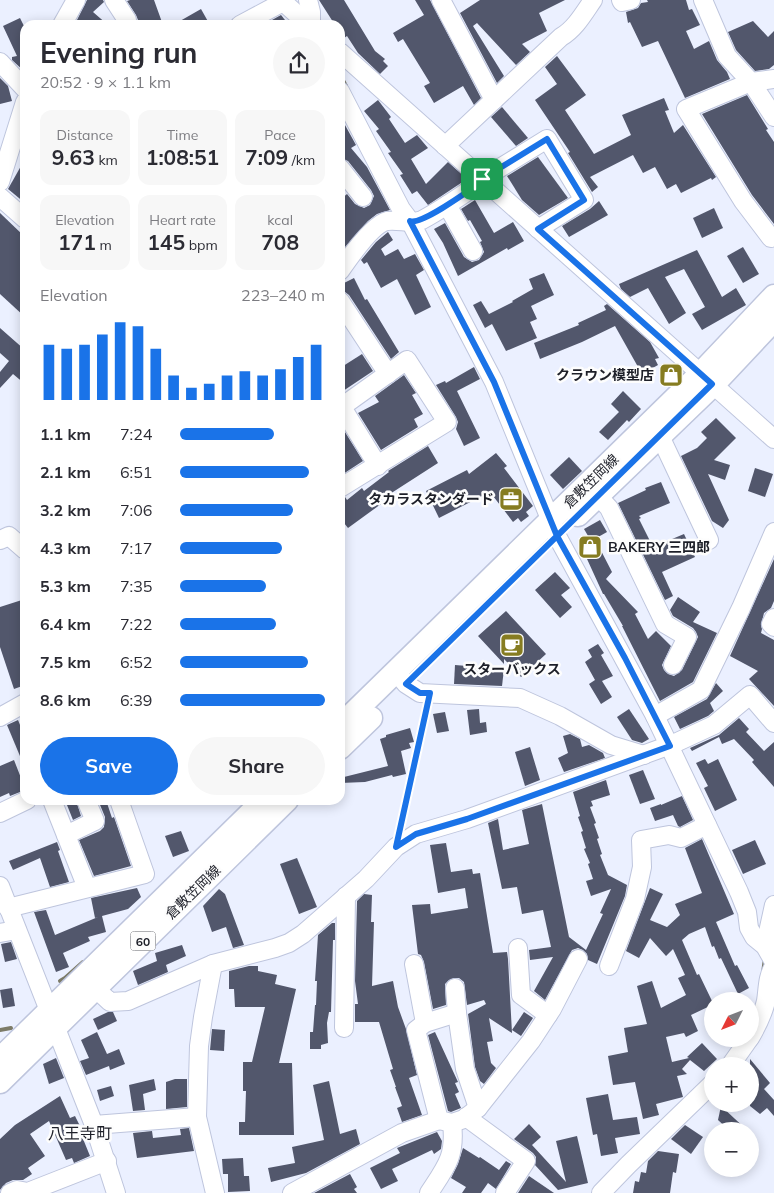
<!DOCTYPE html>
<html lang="en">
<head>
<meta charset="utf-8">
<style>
	:root { --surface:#fff; --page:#f7f7f7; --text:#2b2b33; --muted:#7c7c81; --accent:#1a73e8 }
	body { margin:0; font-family:Mulish,"Noto Sans JP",sans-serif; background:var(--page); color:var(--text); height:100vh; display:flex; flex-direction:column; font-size:19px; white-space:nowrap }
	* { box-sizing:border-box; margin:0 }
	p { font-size:16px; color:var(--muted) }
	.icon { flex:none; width:28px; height:28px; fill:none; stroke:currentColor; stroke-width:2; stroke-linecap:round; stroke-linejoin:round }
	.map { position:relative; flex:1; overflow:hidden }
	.panel { position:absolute; left:20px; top:20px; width:325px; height:785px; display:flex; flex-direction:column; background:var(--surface); border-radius:15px; box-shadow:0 2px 12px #0003 }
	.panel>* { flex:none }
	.needle { width:32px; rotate:228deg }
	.buttons { position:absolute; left:704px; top:992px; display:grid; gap:10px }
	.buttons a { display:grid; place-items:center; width:55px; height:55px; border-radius:50%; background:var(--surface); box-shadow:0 2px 12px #0003; font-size:25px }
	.pin { position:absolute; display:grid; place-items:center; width:42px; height:42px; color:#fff; margin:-21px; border-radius:10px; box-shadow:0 2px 8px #0006 }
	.round { display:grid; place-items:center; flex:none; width:52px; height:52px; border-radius:26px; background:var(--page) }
	.head { display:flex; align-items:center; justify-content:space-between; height:85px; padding:0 20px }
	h1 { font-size:28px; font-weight:700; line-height:38px }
	.stats { display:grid; grid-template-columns:repeat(3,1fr); gap:8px; height:85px; padding:5px 20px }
	.stats div { display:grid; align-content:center; border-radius:12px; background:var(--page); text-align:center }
	.stats b { font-size:21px; font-weight:700 }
	.stats small { font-size:14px; font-weight:400 }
	.stats p { font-size:14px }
	.chart { height:140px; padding:10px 20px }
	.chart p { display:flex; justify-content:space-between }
	.chart svg { width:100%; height:90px; margin-top:5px; stroke:var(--accent); stroke-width:6 }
	.action { display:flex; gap:10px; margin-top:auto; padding:10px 20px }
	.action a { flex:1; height:58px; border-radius:30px; background:var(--accent); color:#fff; font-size:20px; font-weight:700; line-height:58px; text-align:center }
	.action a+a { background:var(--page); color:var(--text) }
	ul { padding:0 20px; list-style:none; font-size:16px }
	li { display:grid; grid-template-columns:80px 60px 1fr; align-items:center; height:38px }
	li i { height:12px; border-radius:6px; background:var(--accent) }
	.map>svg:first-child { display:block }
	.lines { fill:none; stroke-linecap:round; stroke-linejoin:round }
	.stream { stroke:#7c7b68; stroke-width:4 }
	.building { fill:#52576c }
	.minor-casing { stroke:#bec5dd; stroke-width:20 }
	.major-casing { stroke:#bec5dd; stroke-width:25 }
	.path { stroke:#aaaebc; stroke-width:2.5; stroke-dasharray:2.5 2.5; stroke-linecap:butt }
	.minor { stroke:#fff; stroke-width:18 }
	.major { stroke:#fff; stroke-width:22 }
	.route-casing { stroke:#fff; stroke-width:10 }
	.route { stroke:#1a73e8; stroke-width:6 }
	.labels { text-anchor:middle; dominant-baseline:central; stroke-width:5; stroke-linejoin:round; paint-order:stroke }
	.shield { fill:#fdfdfd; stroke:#606268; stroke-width:1 }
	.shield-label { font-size:12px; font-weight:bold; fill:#1d1f28 }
	.poi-label { font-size:14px; font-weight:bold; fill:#1d1f28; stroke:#fdfdfd; text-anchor:end }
	.street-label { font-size:14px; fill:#1d1f28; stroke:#fdfdfd }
	.quarter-label { font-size:16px; fill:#1d1f28; stroke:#fdfdfd }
</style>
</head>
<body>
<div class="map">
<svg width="774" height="1193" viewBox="0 0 774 1193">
	<rect width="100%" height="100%" fill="#ebf0ff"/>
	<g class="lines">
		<g class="stream">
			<path d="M340,75L346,86"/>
			<path d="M763,973L765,958"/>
			<path d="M60,981L65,978L83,962"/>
			<path d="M0,1030L11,1028"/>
		</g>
	</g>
	<g class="building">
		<path d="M87,0H103L104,2L93,12L108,25H82L77,20Z"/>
		<path d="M130,0H154L163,25H136L138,20L136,15L127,1Z"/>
		<path d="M319,0H344L375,51L385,59L383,61L388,66L380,74L358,53L347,36L344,38L340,33V25H335Z"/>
		<path d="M415,0H430L481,98L474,105L463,86L434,103L424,86L430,83L403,39L398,42L393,33L424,15Z"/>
		<path d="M480,0H565L539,13L547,31L522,44L530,52L516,65L477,23L473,26L504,76L497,83L460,13Z"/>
		<path d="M647,0H686L689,10L692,9L700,25L686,31L694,49L709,41L717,60L727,72L730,79L685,98L658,41L642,47L630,22L628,23L626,12L638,8L641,3L648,2Z"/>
		<path d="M201,9L210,25H173Z"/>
		<path d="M281,15L289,25H263Z"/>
		<path d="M20,18L25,28V72L12,60V57L17,56L3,26Z"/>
		<path d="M753,21L768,37L774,31V65L769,69L755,71L736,50L728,32Z"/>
		<path d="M557,56L586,95L565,110L594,154L631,135L622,115L664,98L669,110L665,111L674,133L683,125L716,177L712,180L711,178L681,193L676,184L667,189L655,167L643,173L633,155L590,177L598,187L592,192L568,153L570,152L535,100L557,84L545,67Z"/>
		<path d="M0,78L8,86L12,101L0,104Z"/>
		<path d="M747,95L768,129L766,130L774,142V224L752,195L702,114Z"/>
		<path d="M378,100L391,117L389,119L405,143L417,135L428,148L411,159L426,184L448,162L467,179L428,205L417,191L412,194L400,175L403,174L388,153L391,152L376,131L379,129L364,111Z"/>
		<path d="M502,107L528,138L516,146L491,117Z"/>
		<path d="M340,116L356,145L351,148L367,167L390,210L377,214L368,221L340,253V200L347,194L355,204L364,208L370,205L374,196L371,190L348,161L340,158Z"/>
		<path d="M538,157L568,198L539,215L522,200L507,176Z"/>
		<path d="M25,159V203L8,189Z"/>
		<path d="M475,200L494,233L513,222L524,241L508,250L507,248L458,276L443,243L434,229L445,223L464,257L472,262L479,260L484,252L480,242L482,241L470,220L468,221L461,209Z"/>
		<path d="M599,201L608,215L569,237L562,226L590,209Z"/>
		<path d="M714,208L723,228L702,238L693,218Z"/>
		<path d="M0,213L25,237V317L0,294Z"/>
		<path d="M388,232L393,240L381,249L385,256L398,249L404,259L415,254L424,270L416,275L431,307L415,315L397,279L381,288L367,262L364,264L361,260L376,242Z"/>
		<path d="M743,247L759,274L743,283L727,256Z"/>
		<path d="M697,250L722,297L736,288L746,305L702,330L692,314L705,307L684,269L665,277L686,313L669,324L648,288L630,297L621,289L619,284Z"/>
		<path d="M544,273L554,295L531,306L537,319L530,322L537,338L506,351L492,324L485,328L473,305L481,301L489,314L513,302L512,301L533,289L529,279Z"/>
		<path d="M354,278L365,300L367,299L399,352L391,359L349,295L345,292L340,290V285Z"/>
		<path d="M607,304L650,342L659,358L655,359L658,365L642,374L615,326L582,342L540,359L534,343L579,325L578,323L606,310L604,306Z"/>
		<path d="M0,328L25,350V384L13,374L0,388V372L9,361L0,353Z"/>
		<path d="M362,354L373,371L340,393V368Z"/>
		<path d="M474,367L480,379L457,391L480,438L464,446L456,429L458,422L456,417L436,385L445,381L446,383Z"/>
		<path d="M404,375L416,393L412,395L423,414L414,419L418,427L381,450L358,413L379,402L375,396Z"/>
		<path d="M623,391L641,409L629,422L627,420L608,440L599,432L619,412L611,404Z"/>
		<path d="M716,418L736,438L714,460L730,465L725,480L708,474L729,520L723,528L712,521L681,456L697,448L707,438L701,432Z"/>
		<path d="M340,424L363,461L340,476Z"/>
		<path d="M428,446L438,463L379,501L381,504L348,528L344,523L340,527V499L345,497L347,500L362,488L364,491L389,472L388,471Z"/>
		<path d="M496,453L507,466L504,468L533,506L526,512L529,516L521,522L518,518L513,522L490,492L439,518L426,491L467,470L469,474Z"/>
		<path d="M569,457L582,471L563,489L550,475Z"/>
		<path d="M755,468L773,474L765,497L748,491Z"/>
		<path d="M661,482L670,503L639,516L641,518L639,519L653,547L684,534L695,557L662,572L673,596L665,600L618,503L646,490L645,488Z"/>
		<path d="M600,520L607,532L591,541L584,529Z"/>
		<path d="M596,541L612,572L606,579L638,612L635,614L648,639L656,631L671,646L662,665L664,670L668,674L674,676L682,670L698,637L696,632L693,628L673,616L670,610L678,597L700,612L693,622L717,633L693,682L660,701L622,626H623L604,594H603L582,548Z"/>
		<path d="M774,559V601L771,608L764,613L761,625L762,629L761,633L774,640V706L749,679L758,671L730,656Z"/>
		<path d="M555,572L570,588L561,595L572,607L560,618L535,590Z"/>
		<path d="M25,599V685L14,689L0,647V607Z"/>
		<path d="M506,611L546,654L521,677L504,659V664L478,636Z"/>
		<path d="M598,644L604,653L601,655L613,676L602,681L612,697L601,704L589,684L595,680L585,662L592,657L588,650Z"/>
		<path d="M455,665L504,669L502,686L454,684Z"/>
		<path d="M716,683L723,691L710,703L714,711L708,716L680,729L674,717L707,699Z"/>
		<path d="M479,709L480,723L486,722L487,732L470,735L467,710Z"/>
		<path d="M629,709L649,739L642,743L632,740L617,717Z"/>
		<path d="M445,712L449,731L437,733L433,714Z"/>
		<path d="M739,718L749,729L746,732L764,751L774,742V787L752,762L754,760L734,739L722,744L719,737L692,751L690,748L719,735Z"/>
		<path d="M18,720L25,737V768L7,725Z"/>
		<path d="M410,728L414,742L409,743L411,748L401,751L406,774L393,777L392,775L365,782L340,783V778L388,766L380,739L386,737V735Z"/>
		<path d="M570,734L580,739L582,747L589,745L603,753L605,758L564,772L558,758L568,753L563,736Z"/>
		<path d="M530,747L540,780L525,786L515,752Z"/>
		<path d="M705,759L708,764L718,759L737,800L715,811L704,788L708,786L696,763Z"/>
		<path d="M14,760L21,778L25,776V790L10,796L9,793L0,797V766Z"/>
		<path d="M643,770L655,799L640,804L629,775Z"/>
		<path d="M606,780L610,795L591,801L593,806L590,807L596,823L594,824L599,838L597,839L602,854L600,855L608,875L627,885L625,896L597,964L588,960L587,954L583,950L578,948L572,950L545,1000L534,991L553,957L530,960L529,950L551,947L543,910L522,914L517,887L502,889L488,823L498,819L503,850L529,844L522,810L542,804L569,937L586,950L603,914L600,913L611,889L591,896L586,881L593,879L588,864L590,863L584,849L586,848L581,832L583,831L578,817L580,816L573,792Z"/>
		<path d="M682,796L693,820L680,827L678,826L673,815L655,821L650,808L661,804V805Z"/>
		<path d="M65,800H76L81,816L73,820Z"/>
		<path d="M98,800H106L112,818L114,817L131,866L94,876L79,840L100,831L104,827L105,817Z"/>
		<path d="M181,831L189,851L173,857L165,836Z"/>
		<path d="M702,839L734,914L716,922L735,966L737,965L749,988L738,994L721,958L719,959L714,946L712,947L705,927L689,934L682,940L697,975L699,974L712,1001V1005L691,1015L698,1031L686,1037L684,1033L666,1037L672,1062L689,1058L687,1057L702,1043L717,1059L704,1071L690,1060L682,1069L687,1074L677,1076L683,1097L656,1104L659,1115L643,1119L635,1082L613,1085L608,1056L628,1052L624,1028L647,1024L637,986L652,981L661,1008L686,995L678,978L685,975L673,949L666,956L650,938L639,958L626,951L650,888L663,894L650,920L667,927L680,915L675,904L702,893L685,848Z"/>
		<path d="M755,840L766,864L743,874L732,850Z"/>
		<path d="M57,842L60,850L58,851L69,882L50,887L40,858L13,870L9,861Z"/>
		<path d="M446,843L451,872L472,869L473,874L480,873L493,953L507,952L508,959L512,1033L489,1018L493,1041L487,1042L491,1063L496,1068L484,1084L480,1081L475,1067L468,1014L486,1004L484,1000L467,1005L464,982L459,978H454L449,980L445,984L446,1005L433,1009L424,962L421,955L418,954L412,905L430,904L431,914L468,908L465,888L438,893L430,845Z"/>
		<path d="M297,858L317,907L299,914L280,864Z"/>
		<path d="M137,888L141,897L128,909L102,916L106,932L88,937L90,941L63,953L69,967L56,972L34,912L46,910L55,935L98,917L95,918L91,898Z"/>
		<path d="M219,889L225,894L244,945L233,948L226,927L212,932L203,906Z"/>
		<path d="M364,894L372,895L371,922H374L372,986L393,981L398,1007L406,1029L417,1075L409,1078L422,1115L402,1122L397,1108L402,1106L395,1087H396L390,1070L393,1069L379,1022H355V1004H358L355,981L357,901Z"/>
		<path d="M332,923H335V940H333L331,1012H329L327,1023L328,1043L321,1045V1049H310V1032H313L315,1005H316L317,981H315L318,935Z"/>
		<path d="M11,942L17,959L5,962L1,944Z"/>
		<path d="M182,945L186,956L166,965L168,972L138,985L133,971L157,961L155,953Z"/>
		<path d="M249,966H258V971L277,975L275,984L296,989L279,1063H292L294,1135H239V1122H245L246,1091H243V1062H252L265,1007H235L234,989H229V971Z"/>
		<path d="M12,988L15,1006L3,1008L0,990Z"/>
		<path d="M108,1012H113L117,1021L98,1030L93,1019Z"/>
		<path d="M524,1012L533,1018L521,1036L512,1030Z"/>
		<path d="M212,1029L225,1030L224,1051L210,1050Z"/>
		<path d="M97,1032L107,1054L119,1049L125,1064L110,1070L109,1066L86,1075L80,1061L89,1058L81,1040Z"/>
		<path d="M435,1032L458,1082L455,1083L459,1092L455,1094L461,1108L451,1112L448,1111L428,1035Z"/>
		<path d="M56,1058L64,1078L49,1084L43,1064Z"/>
		<path d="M750,1059L770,1083L764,1089L774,1100V1116L767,1108L760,1114L750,1106Z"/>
		<path d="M154,1079L156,1090L143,1094L145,1110L133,1111L129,1085Z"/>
		<path d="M175,1079H187V1107L166,1109V1082Z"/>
		<path d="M329,1081L340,1134L356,1129L360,1144L306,1173L271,1182L268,1168L295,1163L292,1147L324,1140L313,1085Z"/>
		<path d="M111,1086L114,1096L100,1101L97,1090Z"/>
		<path d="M608,1094L613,1120L637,1117L640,1134L615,1138L618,1153L601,1156L597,1134L593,1135L586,1098Z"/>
		<path d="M60,1096L70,1118L75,1116L81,1128L79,1129L90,1156L74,1163L72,1158L66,1160L49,1121L30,1134L45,1156L28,1168L32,1174L23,1180H13L6,1183L0,1190V1139L15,1125Z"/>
		<path d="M721,1106L748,1131H730L718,1120Z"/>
		<path d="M529,1124L541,1137L532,1145L566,1182L556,1141L577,1136L588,1183L558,1190L535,1165L536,1157L533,1153L514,1139Z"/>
		<path d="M685,1125L703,1137L691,1154L671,1139Z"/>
		<path d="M189,1128L194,1151L137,1158L133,1133L152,1131L153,1138L181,1135L180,1129Z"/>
		<path d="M437,1132L442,1141L441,1149L434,1154L432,1150L392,1169L398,1181L381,1189L370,1168L400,1153L397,1148Z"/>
		<path d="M463,1148L479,1158L480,1157L499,1170L506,1161L511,1164L496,1189L488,1183L481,1193H462L466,1187L451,1178L458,1164Z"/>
		<path d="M658,1151L679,1154L676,1173L673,1172L670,1193H633L635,1181L639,1182L641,1172L646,1173L648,1161Z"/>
		<path d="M243,1158L244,1176H249L250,1191L228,1192V1174H223L222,1159Z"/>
		<path d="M350,1174L357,1187L354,1189L357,1193H314Z"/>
		<path d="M529,1176L554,1193H518Z"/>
	</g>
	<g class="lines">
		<g class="minor-casing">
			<g id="minor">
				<path d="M114,0L127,20"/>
				<path d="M281,0L309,25"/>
				<path d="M308,0L311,12V25"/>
				<path d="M441,0L494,100"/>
				<path d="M621,0L622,2L631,0"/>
				<path d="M703,0L727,56L751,82L774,117"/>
				<path d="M62,25L76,0"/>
				<path d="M240,25L283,2"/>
				<path d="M340,52L774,439"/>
				<path d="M0,62L25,89"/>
				<path d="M774,79L751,82L686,109L743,201L771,238L774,236"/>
				<path d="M340,91L401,209L410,221L494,382L557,536L655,716L739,892L747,912L749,928L754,937L765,946L774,962"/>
				<path d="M445,146L561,37C575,29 584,13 593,0"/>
				<path d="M340,168L363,197"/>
				<path d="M482,179L547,139L584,200L538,229"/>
				<path d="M0,182L25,102"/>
				<path d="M0,197L25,219"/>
				<path d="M447,205L473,251"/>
				<path d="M340,271C349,258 373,224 387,221C399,219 411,225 422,220C443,209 464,194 484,180"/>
				<path d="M340,301L388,374"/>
				<path d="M340,404L378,466"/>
				<path d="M340,408L407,360L447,422L340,488"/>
				<path d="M660,436L709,540"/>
				<path d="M598,496L609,508L665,624L687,637L673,665"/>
				<path d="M0,540L9,536L25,550"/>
				<path d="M774,618L771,624L774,627"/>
				<path d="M396,672L406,684L420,693L520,698L560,716L611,745L644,755"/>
				<path d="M655,716L701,690L741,608L774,532"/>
				<path d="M0,717L25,703"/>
				<path d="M52,800L87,888"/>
				<path d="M0,813L27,800"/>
				<path d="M66,835L95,821L86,800"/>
				<path d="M0,886L94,1125L116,1193"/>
				<path d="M8,908L145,874L119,800"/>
				<path d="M0,933L17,930"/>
				<path d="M765,946L774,905"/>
				<path d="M518,948L521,995L548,1015"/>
				<path d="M213,964L203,1017L199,1046L197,1117L215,1193"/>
				<path d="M414,964L425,1023"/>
				<path d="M609,966L635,899L642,867L641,840L669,835L681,838L707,825"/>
				<path d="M95,988L110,1002L128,1001L213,964L275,948L289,943L303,934L366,879L396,847L416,834L467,819L673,744L714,725L750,695L774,723"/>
				<path d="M455,988L457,1013L465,1069L478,1108"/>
				<path d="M457,1013L425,1023L416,1030L439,1120L452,1123L464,1119L478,1108L531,1041L552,1009L578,959"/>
				<path d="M344,1028L346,896"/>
				<path d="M750,1038C757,1026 763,1014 766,1001C768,989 767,977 774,966"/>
				<path d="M730,1066L749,1039"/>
				<path d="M466,1117L526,1161L505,1193"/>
				<path d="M94,1125L197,1117"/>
				<path d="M10,1193L17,1190L28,1192L107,1161"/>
				<path d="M292,1193L402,1133L439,1120"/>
				<path d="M429,1193C446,1167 456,1156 452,1123"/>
				<path d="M601,1193L628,1165L712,1084"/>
			</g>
		</g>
		<g class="major-casing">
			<g id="major">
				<path d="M578,515L713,385L774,320"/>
				<path d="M340,726L700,374L774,296"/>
				<path d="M340,748L371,718"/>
				<path d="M0,1059L264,800"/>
				<path d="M0,1082L287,800"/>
			</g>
		</g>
		<path class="path" d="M400,826L427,707"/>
		<use href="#minor" class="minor"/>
		<use href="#major" class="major"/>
	</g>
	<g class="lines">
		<g class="route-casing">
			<path id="route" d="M482,179L484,180C471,189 422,225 410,221L494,382L557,536L406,684L420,693H430L396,847L416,834L467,819L670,746L625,658L557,536L712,384L538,229L584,200L547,139L482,179"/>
		</g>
		<use href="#route" class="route"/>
	</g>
	<defs>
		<g id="shop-square" transform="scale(1.25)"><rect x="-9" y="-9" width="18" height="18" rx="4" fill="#867c21" stroke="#fdfdfd"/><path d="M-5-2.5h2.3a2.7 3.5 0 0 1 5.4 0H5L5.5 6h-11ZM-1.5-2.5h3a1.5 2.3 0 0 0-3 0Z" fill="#fff"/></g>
		<g id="office-square" transform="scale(1.25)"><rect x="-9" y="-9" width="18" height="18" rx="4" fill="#867c21" stroke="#fdfdfd"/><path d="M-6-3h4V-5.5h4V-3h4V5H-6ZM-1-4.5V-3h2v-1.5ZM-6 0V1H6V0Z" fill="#fff"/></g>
		<g id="cafe-square" transform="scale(1.25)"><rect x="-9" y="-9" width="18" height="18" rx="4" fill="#867c21" stroke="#fdfdfd"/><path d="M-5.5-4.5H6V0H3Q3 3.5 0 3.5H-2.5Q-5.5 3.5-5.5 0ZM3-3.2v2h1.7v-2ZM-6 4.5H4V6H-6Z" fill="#fff"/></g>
	</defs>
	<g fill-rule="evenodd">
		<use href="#shop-square" x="671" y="375"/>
		<use href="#office-square" x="511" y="499"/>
		<use href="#shop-square" x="590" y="547"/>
		<use href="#cafe-square" x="512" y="645"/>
	</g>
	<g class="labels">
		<rect class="shield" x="130.5" y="931.5" width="25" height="19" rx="4"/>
		<g class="shield-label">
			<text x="143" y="941">60</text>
		</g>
		<g class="poi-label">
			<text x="654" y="375">クラウン模型店</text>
			<text x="494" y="499">タカラスタンダード</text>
			<text x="608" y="547" text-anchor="start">BAKERY 三四郎</text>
			<text x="512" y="669" text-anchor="middle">スターバックス</text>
		</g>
		<g class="street-label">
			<text transform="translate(591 481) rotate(-44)">倉敷笠岡線</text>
			<text transform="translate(193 892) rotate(-44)">倉敷笠岡線</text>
		</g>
		<g class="quarter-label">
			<text x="80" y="1133">八王寺町</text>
		</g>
	</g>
</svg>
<div class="buttons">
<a><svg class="needle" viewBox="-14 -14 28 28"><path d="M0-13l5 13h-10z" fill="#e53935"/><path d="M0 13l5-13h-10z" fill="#7c7c81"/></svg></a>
<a>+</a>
<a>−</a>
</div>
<div class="pin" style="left:482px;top:179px;background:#1e9e55"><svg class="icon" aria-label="arrive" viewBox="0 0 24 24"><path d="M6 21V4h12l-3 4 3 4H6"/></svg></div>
<section class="panel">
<div class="head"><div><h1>Evening run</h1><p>20:52 · 9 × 1.1 km</p></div><a class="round"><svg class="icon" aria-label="share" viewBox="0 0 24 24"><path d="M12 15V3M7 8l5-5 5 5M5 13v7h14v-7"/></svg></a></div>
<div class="stats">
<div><p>Distance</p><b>9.63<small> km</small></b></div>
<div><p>Time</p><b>1:08:51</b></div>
<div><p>Pace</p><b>7:09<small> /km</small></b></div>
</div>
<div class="stats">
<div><p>Elevation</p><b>171<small> m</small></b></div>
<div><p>Heart rate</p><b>145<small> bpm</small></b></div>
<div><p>kcal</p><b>708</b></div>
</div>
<div class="chart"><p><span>Elevation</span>223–240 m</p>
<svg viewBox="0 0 160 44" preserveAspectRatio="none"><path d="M5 44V17M15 44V19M25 44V17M35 44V12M45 44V6M55 44V8M65 44V19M75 44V32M85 44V38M95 44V36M105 44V32M115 44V30M125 44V32M135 44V29M145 44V23M155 44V17"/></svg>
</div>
<ul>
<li><b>1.1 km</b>7:24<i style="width:65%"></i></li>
<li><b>2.1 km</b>6:51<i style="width:89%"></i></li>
<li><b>3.2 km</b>7:06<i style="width:78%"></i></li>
<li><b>4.3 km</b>7:17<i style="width:70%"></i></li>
<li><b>5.3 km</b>7:35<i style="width:59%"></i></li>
<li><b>6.4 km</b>7:22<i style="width:66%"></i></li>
<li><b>7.5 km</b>6:52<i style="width:88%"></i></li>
<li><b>8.6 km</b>6:39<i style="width:100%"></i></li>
</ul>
<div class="action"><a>Save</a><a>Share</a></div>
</section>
</div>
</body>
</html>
